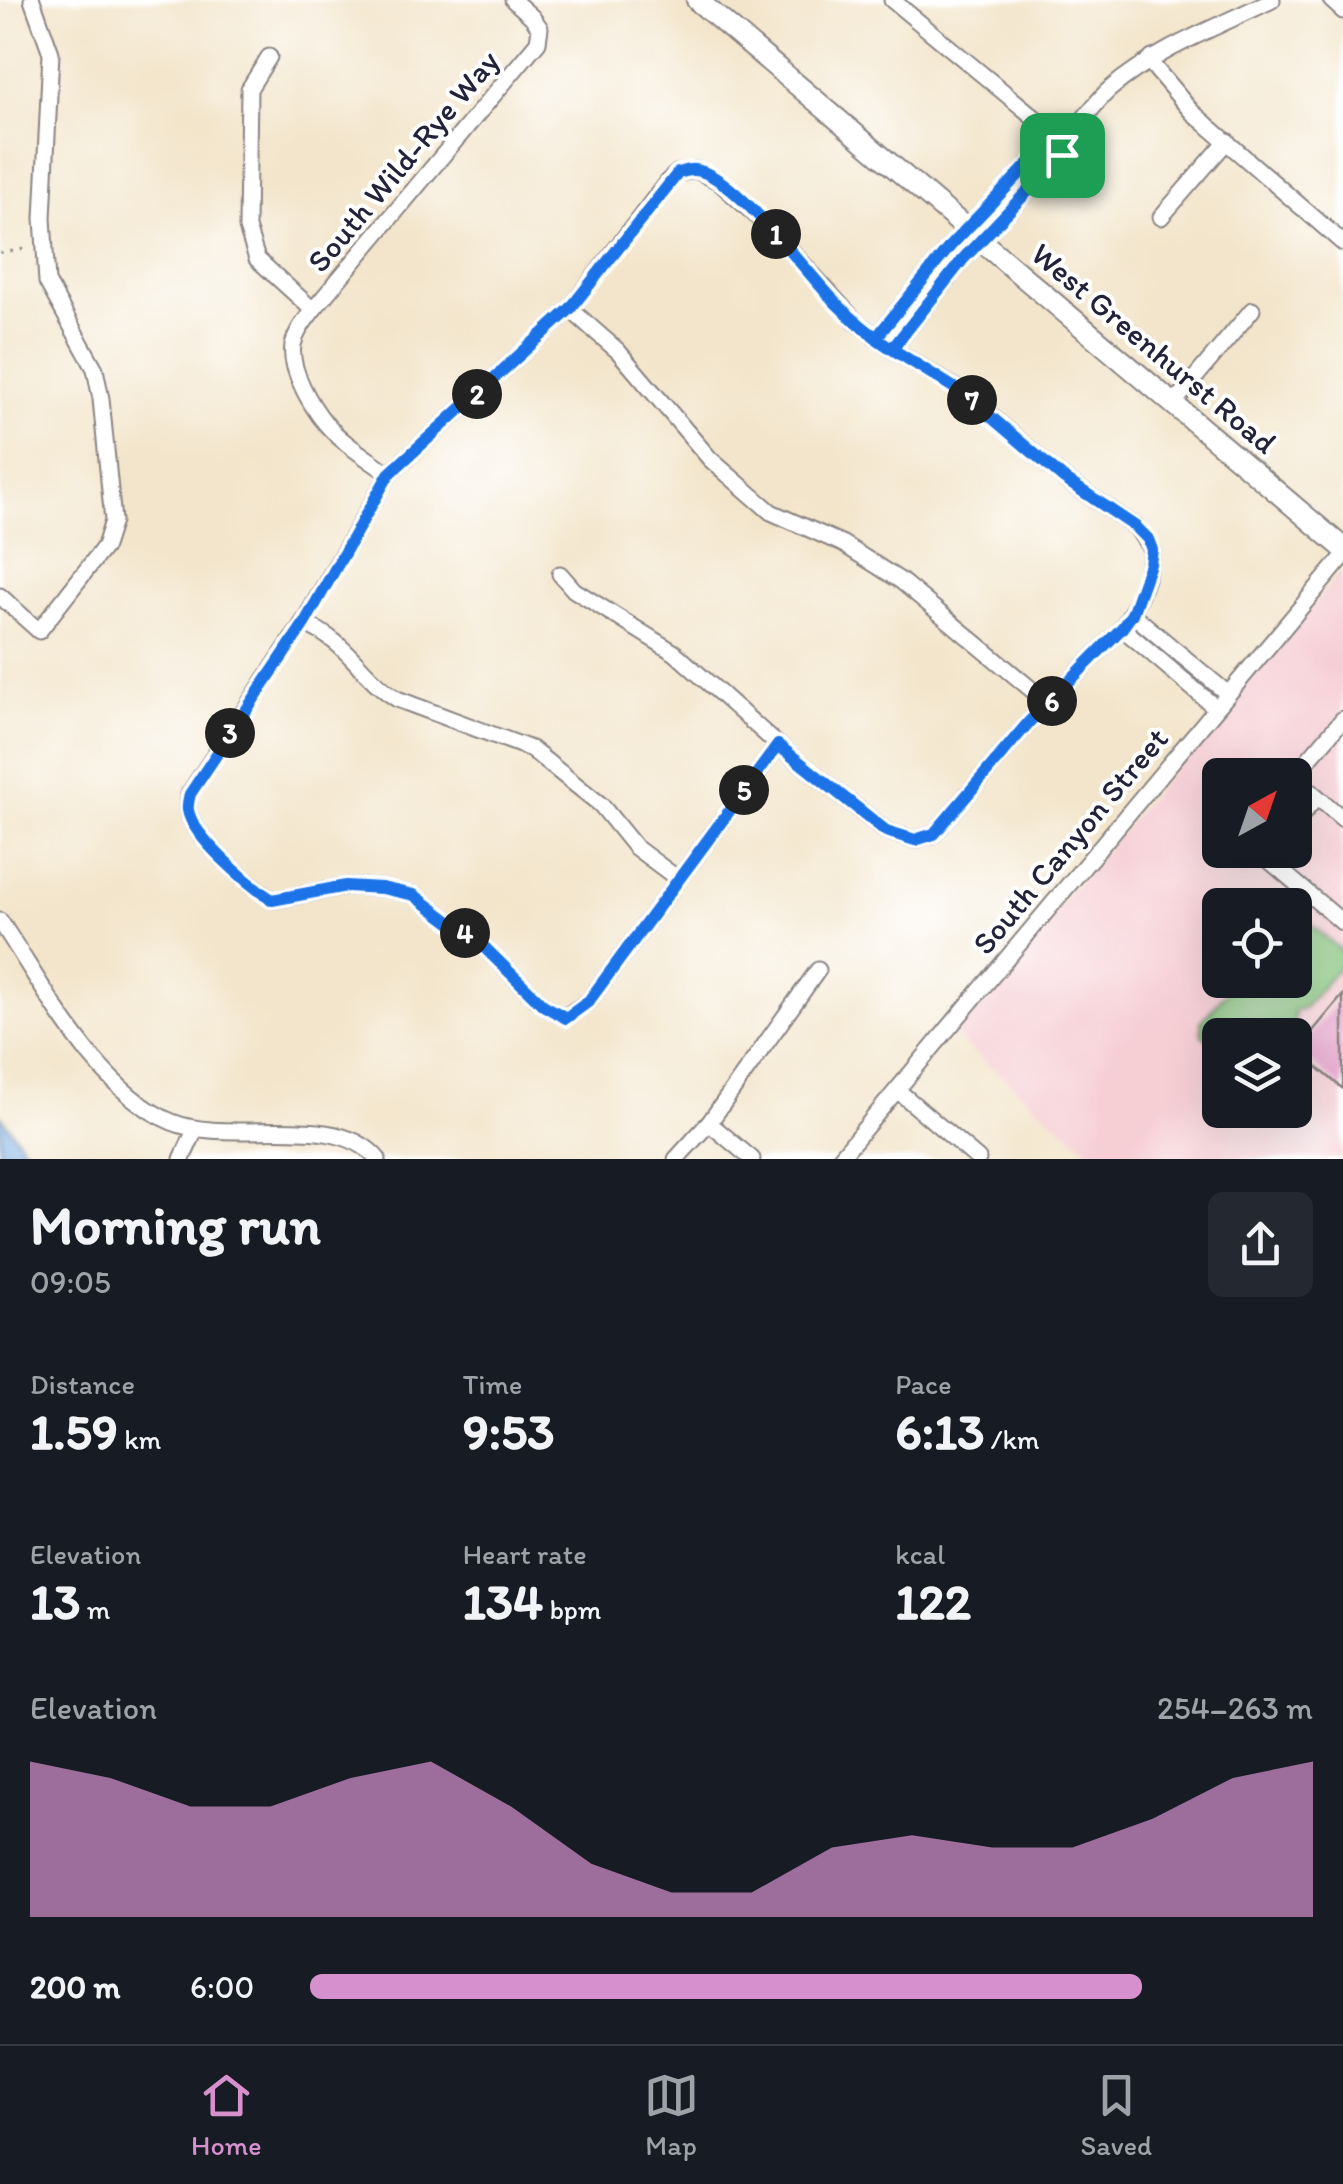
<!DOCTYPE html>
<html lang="en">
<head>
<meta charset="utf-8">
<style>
	:root { --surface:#171b24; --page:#242831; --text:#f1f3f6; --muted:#9ea1a6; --line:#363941; --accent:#d690ce }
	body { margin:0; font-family:Itim,sans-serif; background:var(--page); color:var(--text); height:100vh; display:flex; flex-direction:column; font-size:38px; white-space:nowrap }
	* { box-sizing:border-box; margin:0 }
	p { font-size:32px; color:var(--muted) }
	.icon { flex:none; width:55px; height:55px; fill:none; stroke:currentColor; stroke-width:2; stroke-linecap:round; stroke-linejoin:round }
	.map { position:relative; height:1159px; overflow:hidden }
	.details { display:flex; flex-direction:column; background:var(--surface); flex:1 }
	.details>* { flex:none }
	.needle { width:65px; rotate:40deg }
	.fabs { position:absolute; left:1202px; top:758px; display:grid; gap:20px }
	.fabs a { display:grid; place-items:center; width:110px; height:110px; border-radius:15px; background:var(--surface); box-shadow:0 10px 40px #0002; font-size:50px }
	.pin { position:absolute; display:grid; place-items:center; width:85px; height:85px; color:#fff; margin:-42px; border-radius:20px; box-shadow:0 5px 15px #0006 }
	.km { position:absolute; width:50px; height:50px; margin:-25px; border-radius:50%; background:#222; color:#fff; font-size:28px; line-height:50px; text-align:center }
	.round { display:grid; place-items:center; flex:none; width:105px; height:105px; border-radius:15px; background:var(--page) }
	.summary { display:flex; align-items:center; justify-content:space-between; height:170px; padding:0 30px }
	h1 { font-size:55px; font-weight:800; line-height:75px }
	.metrics { display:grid; grid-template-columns:repeat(3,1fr); gap:15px; height:170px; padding:10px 30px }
	.metrics div { display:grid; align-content:center }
	.metrics b { font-size:50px; font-weight:800 }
	.metrics small { font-size:28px; font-weight:400 }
	.metrics p { font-size:28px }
	.chart { height:280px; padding:20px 30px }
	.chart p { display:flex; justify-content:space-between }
	.chart svg { width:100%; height:180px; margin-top:10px; fill:var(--accent); opacity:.7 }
	ul { padding:0 30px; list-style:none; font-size:32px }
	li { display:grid; grid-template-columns:160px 120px 1fr; align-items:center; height:75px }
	li i { height:25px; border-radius:12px; background:var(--accent) }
	.tab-bar { display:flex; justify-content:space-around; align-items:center; height:140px; border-top:2px solid var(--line); background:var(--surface); font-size:28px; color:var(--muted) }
	.tab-bar a { display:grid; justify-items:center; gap:5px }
	.tab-bar .on { color:var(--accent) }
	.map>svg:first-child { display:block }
	.built { fill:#f6cfd5; fill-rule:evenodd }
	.green { fill:#87c67d; stroke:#54745c; stroke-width:2.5 }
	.water { fill:#72a7df; stroke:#4a648d; stroke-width:2.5 }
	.building { fill:#e49fc9 }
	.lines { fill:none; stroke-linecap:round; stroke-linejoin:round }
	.minor-casing { stroke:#8a8483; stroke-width:19 }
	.major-casing { stroke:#8a8483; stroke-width:24 }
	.path { stroke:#8a8483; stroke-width:2.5; stroke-dasharray:2.5 8; stroke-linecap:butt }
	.minor { stroke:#fff; stroke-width:15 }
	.major { stroke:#fff; stroke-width:20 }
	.route-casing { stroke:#fff; stroke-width:20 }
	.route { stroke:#1a73e8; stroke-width:12 }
	.labels { text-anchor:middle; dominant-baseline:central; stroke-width:8; stroke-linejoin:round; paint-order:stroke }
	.street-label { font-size:32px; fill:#22223b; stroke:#fff }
</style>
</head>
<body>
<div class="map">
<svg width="1343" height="1159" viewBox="0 0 1343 1159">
	<rect width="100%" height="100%" fill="#fff"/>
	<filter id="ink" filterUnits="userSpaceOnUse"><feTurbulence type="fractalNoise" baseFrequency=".01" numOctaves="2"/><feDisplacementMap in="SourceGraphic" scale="20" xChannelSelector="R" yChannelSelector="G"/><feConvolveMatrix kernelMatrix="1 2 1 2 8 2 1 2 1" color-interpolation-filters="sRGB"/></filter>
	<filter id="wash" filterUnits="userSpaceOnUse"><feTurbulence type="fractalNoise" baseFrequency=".0048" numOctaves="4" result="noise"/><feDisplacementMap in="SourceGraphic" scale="40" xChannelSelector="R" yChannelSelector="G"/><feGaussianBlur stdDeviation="2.25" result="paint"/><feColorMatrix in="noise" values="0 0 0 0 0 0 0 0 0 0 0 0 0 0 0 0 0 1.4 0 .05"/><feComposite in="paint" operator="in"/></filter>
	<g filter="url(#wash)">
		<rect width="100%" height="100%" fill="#f3e5cb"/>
		<path class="built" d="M1340,572L1343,574V1159H1100L951,1033ZM1220,775H1295V850H1220ZM1220,905H1295V980H1220ZM1220,1035H1295V1110H1220Z"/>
		<path class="green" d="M1295,917H1302L1343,952V962L1303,1009L1294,1011L1295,1019L1281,1035H1220V1050L1202,1035L1201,1022L1237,980H1295Z"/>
		<path class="water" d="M0,1115L32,1159H0Z"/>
		<g id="blocks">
			<path class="building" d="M1343,995V1089L1297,1050Z"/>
		</g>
	</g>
	<g filter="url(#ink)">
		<use href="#blocks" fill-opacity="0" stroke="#8a8483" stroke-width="2.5"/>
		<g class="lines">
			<g class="minor-casing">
				<g id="minor">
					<path d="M892,0L1063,141"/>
					<path d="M1331,0L1343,11"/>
					<path d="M269,57L249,89L247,228L257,259L313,310"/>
					<path d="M1152,58L1154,67L1192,112L1343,243"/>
					<path d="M1161,217L1227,141"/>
					<path d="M570,309L618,351L710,459L771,512L843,544L901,581L1049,704"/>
					<path d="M876,338L951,245L1048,144C1076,138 1089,107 1110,89C1157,49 1217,27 1272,0"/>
					<path d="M892,349L964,258L1062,155L1063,141"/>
					<path d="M1173,404L1252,310"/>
					<path d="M389,474L570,309L667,182L677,173L696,170L718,181L771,229L856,322L892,349L964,393L1063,478L1136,527L1152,550C1149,577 1137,605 1122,628L1029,722L934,834L915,840L886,831L778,745L588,1002L565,1017L543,1005L485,948L414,895L382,888L347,886L273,900C250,885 192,837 188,810C187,805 189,799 189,794L303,623L389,474C369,459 343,444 326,424C311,406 289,369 293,345C296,331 305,321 313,310L538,42L540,28L532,17L513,0"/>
					<path d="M560,574L574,590L675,653L778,745"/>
					<path d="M0,596L39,631L105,546L113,521L101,399L95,369L47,282L43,218L51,53L32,0"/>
					<path d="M1132,614L1228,694"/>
					<path d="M303,623C349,642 359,675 397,699L531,749L601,805L635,847L678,879"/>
					<path d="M1122,628L1216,708"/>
					<path d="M1295,775L1343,719"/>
					<path d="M1295,778L1343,819"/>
					<path d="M1295,823L1317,797"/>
					<path d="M1257,850L1343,923"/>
					<path d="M0,921C45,988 96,1090 172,1122C230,1146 335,1108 378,1159"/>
					<path d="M897,1090L978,1159"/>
					<path d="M709,1123L752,1159"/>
					<path d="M182,1159L195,1130"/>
					<path d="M676,1159L709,1123L818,970"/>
					<path d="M839,1159L1343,557"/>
				</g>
			</g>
			<g class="major-casing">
				<path id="major" d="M697,0L1343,548"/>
			</g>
			<path class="path" d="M0,253L28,248"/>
			<use href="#minor" class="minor"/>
			<use href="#major" class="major"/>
		</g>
	</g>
	<g class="lines" filter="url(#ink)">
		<g class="route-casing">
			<path id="route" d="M1062,155L964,258L892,349C873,336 855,322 838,305C807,274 740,182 700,171C692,168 685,171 678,173L570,309L389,474L304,624L190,794C189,799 187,805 188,810C192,837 250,885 272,900L346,886L382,888L414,895L485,948L543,1005L566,1018L588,1002L778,745L886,831L915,840L934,834L1029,722L1122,628L1132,614L1150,564L1152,550L1148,539L1136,527L1063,478L964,394L892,349L876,338L951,245L1048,144L1063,140L1062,155"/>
		</g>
		<use href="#route" class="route"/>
	</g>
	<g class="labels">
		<g class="street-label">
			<text transform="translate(403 161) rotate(-50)">South Wild-Rye Way</text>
			<text transform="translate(1154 348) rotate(40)">West Greenhurst Road</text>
			<text transform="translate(1070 841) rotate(-50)">South Canyon Street</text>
		</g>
	</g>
</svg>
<div class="fabs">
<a><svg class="needle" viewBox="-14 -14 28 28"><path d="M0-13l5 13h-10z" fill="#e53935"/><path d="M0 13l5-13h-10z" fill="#9ea1a6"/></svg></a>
<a><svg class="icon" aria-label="locate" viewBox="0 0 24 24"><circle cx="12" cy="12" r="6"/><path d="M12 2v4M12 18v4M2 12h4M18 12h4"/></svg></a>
<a><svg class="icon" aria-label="layers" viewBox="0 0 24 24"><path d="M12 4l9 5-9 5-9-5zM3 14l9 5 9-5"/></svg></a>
</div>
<div class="pin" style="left:1062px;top:155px;background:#1e9e55"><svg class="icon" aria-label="arrive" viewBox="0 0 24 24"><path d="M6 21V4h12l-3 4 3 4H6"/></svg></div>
<b class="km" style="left:776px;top:234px">1</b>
<b class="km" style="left:477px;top:394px">2</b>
<b class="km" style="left:230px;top:733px">3</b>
<b class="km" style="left:465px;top:933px">4</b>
<b class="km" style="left:744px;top:790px">5</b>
<b class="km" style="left:1052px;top:701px">6</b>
<b class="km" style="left:972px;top:400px">7</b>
</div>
<section class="details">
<div class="summary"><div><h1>Morning run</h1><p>09:05</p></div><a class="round"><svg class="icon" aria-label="share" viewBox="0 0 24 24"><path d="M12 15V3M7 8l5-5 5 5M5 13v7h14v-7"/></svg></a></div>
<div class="metrics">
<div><p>Distance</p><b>1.59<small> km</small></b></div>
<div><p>Time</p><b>9:53</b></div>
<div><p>Pace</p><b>6:13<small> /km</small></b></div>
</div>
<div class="metrics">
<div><p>Elevation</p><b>13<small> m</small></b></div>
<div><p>Heart rate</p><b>134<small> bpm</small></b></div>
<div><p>kcal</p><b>122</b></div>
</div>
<div class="chart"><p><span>Elevation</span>254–263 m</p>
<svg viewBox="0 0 160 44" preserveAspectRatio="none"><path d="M0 44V6L10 10L20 17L30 17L40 10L50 6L60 17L70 31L80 38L90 38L100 27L110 24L120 27L130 27L140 20L150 10L160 6V44z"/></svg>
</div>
<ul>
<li><b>200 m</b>6:00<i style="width:83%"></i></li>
</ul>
</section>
<nav class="tab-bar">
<a class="on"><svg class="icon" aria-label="home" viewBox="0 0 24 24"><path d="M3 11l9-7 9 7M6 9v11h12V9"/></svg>Home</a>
<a><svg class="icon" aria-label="map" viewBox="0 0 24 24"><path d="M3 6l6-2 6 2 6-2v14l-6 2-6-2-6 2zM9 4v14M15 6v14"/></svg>Map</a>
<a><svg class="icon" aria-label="saved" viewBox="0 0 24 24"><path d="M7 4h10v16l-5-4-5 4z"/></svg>Saved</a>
</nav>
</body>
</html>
